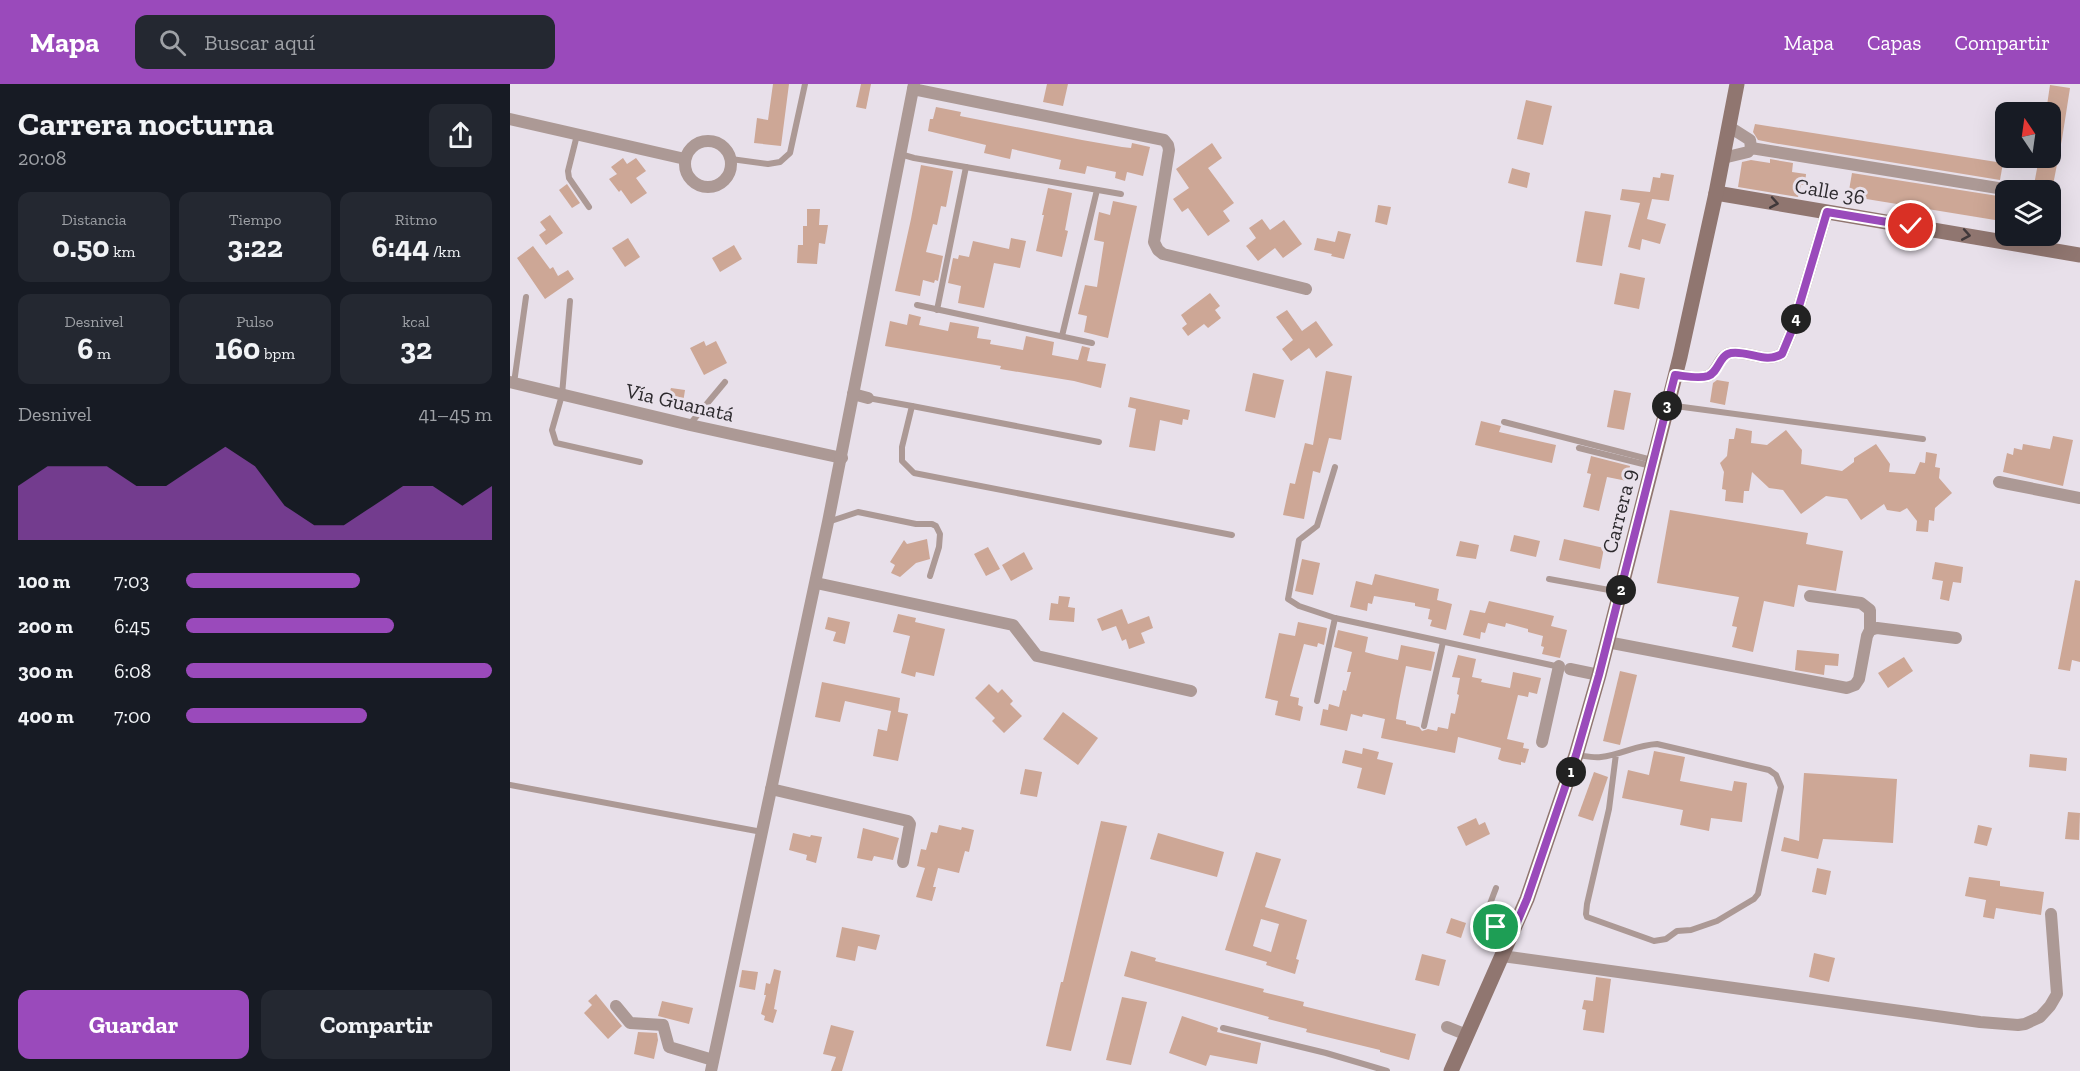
<!DOCTYPE html>
<html lang="es">
<head>
<meta charset="utf-8">
<style>
	:root { --surface:#171b24; --page:#242831; --text:#f1f3f6; --muted:#9ea1a6; --accent:#9a4abb }
	body { margin:0; font-family:"Zilla Slab",serif; background:var(--page); color:var(--text); height:100vh; display:flex; flex-direction:column; font-size:22px; white-space:nowrap }
	* { box-sizing:border-box; margin:0 }
	p { font-size:20px; color:var(--muted) }
	.icon { flex:none; width:33px; height:33px; fill:none; stroke:currentColor; stroke-width:2; stroke-linecap:round; stroke-linejoin:round }
	.map { position:relative; flex:1; overflow:hidden }
	.drawer { display:flex; flex-direction:column; background:var(--surface); width:510px }
	.drawer>* { flex:none }
	.needle { width:39px; rotate:347deg }
	.tools { position:absolute; left:1485px; top:18px; display:grid; gap:12px }
	.tools a { display:grid; place-items:center; width:66px; height:66px; border-radius:12px; background:var(--surface); box-shadow:0 6px 24px #0002; font-size:30px }
	.pin { position:absolute; display:grid; place-items:center; width:51px; height:51px; color:#fff; margin:-26px; border:3px solid #fff; border-radius:50%; box-shadow:0 2px 6px #0007 }
	.km { position:absolute; width:30px; height:30px; margin:-15px; border-radius:50%; background:#222; color:#fff; font-size:16px; line-height:30px; text-align:center }
	.round { display:grid; place-items:center; flex:none; width:63px; height:63px; border-radius:12px; background:var(--page) }
	.head { display:flex; align-items:center; justify-content:space-between; height:102px; padding:0 18px }
	h1 { font-size:33px; font-weight:700; line-height:45px }
	.stats { display:grid; grid-template-columns:repeat(3,1fr); gap:9px; height:102px; padding:6px 18px }
	.stats div { display:grid; align-content:center; border-radius:12px; background:var(--page); text-align:center }
	.stats b { font-size:30px; font-weight:700 }
	.stats small { font-size:16px; font-weight:400 }
	.stats p { font-size:16px }
	.chart { height:168px; padding:12px 18px }
	.chart p { display:flex; justify-content:space-between }
	.chart svg { width:100%; height:108px; margin-top:6px; fill:var(--accent); opacity:.7 }
	.primary-button { display:flex; gap:12px; margin-top:auto; padding:12px 18px }
	.primary-button a { flex:1; height:69px; border-radius:12px; background:var(--accent); color:#fff; font-size:24px; font-weight:700; line-height:69px; text-align:center }
	.primary-button a+a { background:var(--page); color:var(--text) }
	ul { padding:0 18px; list-style:none; font-size:20px }
	li { display:grid; grid-template-columns:96px 72px 1fr; align-items:center; height:45px }
	li i { height:15px; border-radius:8px; background:var(--accent) }
	header { display:flex; align-items:center; gap:36px; box-sizing:border-box; height:84px; padding:0 30px; background:var(--accent); color:#fff }
	header strong { font-size:28px }
	nav { display:flex; gap:33px; margin-inline-start:auto; font-size:21px }
	.search { width:420px; height:54px; background:var(--page); display:flex; align-items:center; gap:15px; box-sizing:border-box; padding:0 21px; border-radius:12px; color:var(--muted); font-size:22px }
	main { display:flex; flex:1; min-height:0 }
	.map>svg:first-child { display:block }
	.building { fill:#cda796; fill-rule:evenodd }
	.lines { fill:none; stroke-linecap:round; stroke-linejoin:round }
	.lane { stroke:#ac9995; stroke-width:6 }
	.street { stroke:#ac9995; stroke-width:12 }
	.secondary { stroke:#907670; stroke-width:15 }
	.oneway { stroke:#40383a }
	.route-casing { stroke:#fff; stroke-width:12 }
	.route { stroke:#9a4abb; stroke-width:8 }
	.labels { text-anchor:middle; dominant-baseline:central; stroke-width:6; stroke-linejoin:round; paint-order:stroke }
	.street-label { font-size:21px; fill:#2c292d; stroke:#e8e0ea }
</style>
</head>
<body>
<header>
<strong>Mapa</strong>
<div class="search"><svg class="icon" aria-label="search" viewBox="0 0 24 24"><circle cx="10" cy="10" r="6"/><path d="M15 15l6 6"/></svg>Buscar aquí</div>
<nav><a>Mapa</a><a>Capas</a><a>Compartir</a></nav>
</header>
<main>
<section class="drawer">
<div class="head"><div><h1>Carrera nocturna</h1><p>20:08</p></div><a class="round"><svg class="icon" aria-label="share" viewBox="0 0 24 24"><path d="M12 15V3M7 8l5-5 5 5M5 13v7h14v-7"/></svg></a></div>
<div class="stats">
<div><p>Distancia</p><b>0.50<small> km</small></b></div>
<div><p>Tiempo</p><b>3:22</b></div>
<div><p>Ritmo</p><b>6:44<small> /km</small></b></div>
</div>
<div class="stats">
<div><p>Desnivel</p><b>6<small> m</small></b></div>
<div><p>Pulso</p><b>160<small> bpm</small></b></div>
<div><p>kcal</p><b>32</b></div>
</div>
<div class="chart"><p><span>Desnivel</span>41–45 m</p>
<svg viewBox="0 0 160 44" preserveAspectRatio="none"><path d="M0 44V22L10 14L20 14L30 14L40 22L50 22L60 14L70 6L80 14L90 30L100 38L110 38L120 30L130 22L140 22L150 30L160 22V44z"/></svg>
</div>
<ul>
<li><b>100 m</b>7:03<i style="width:57%"></i></li>
<li><b>200 m</b>6:45<i style="width:68%"></i></li>
<li><b>300 m</b>6:08<i style="width:100%"></i></li>
<li><b>400 m</b>7:00<i style="width:59%"></i></li>
</ul>
<div class="primary-button"><a>Guardar</a><a>Compartir</a></div>
</section>
<div class="map">
<svg width="1570" height="987" viewBox="0 0 1570 987">
	<rect width="100%" height="100%" fill="#e8e0ea"/>
	<g class="building">
		<path d="M263,0H279L271,62L244,59L247,34L258,36Z"/>
		<path d="M351,0H361L356,25L346,23Z"/>
		<path d="M537,0H558L553,22L533,18Z"/>
		<path d="M1540,1L1560,4L1552,55L1542,106H1523L1529,74H1540V28H1536Z"/>
		<path d="M1016,16L1042,22L1033,61L1007,55Z"/>
		<path d="M426,23L451,28L450,32L572,56L612,63L621,64L622,59L640,63L633,92L617,88L615,97L605,94L606,88L577,82L575,90L549,85L551,76L502,65L500,75L474,69L476,61L418,47L420,35H423Z"/>
		<path d="M1245,40L1493,79L1490,96L1263,59L1248,56L1243,48Z"/>
		<path d="M702,59L712,74L698,84L724,119L713,127L720,137L698,152L678,124L672,128L663,115L679,104L666,85Z"/>
		<path d="M113,74L117,80L126,74L136,87L126,94L137,109L121,120L111,106L109,108L99,95L107,90L101,83Z"/>
		<path d="M1260,75L1283,79L1282,88L1296,90L1295,101H1291L1288,113L1228,103L1232,78L1241,76L1260,79Z"/>
		<path d="M411,81L443,87L436,123L431,122L427,141L423,140L416,168L433,172L428,197L425,196L424,199L413,196L410,212L385,207L401,135Z"/>
		<path d="M1002,84L1020,89L1017,104L998,99Z"/>
		<path d="M1151,89L1164,91L1159,117L1142,115L1137,135L1156,140L1150,160L1132,155L1130,166L1118,163L1130,119L1110,116L1112,105L1140,108L1143,93L1150,94Z"/>
		<path d="M1342,89L1488,112L1485,136L1338,112Z"/>
		<path d="M57,100L70,119L62,124L49,106Z"/>
		<path d="M538,104L562,109L555,146L558,147L552,173L526,167L534,131H532Z"/>
		<path d="M603,117L627,122L598,254L574,248L577,232L568,230L575,201L587,203L594,158L584,156L589,128L600,131Z"/>
		<path d="M868,121L881,123L877,141L865,138Z"/>
		<path d="M297,125H310L309,141H318L315,160L309,159L307,180L287,179L288,161H293V142H297Z"/>
		<path d="M1075,127L1101,131L1092,182L1066,178Z"/>
		<path d="M40,131L53,149L36,161L29,151L36,146L30,138Z"/>
		<path d="M752,135L760,146L774,136L792,160L773,174L765,164L748,177L736,162L746,154L739,144Z"/>
		<path d="M828,147L841,150L834,175L821,172L822,170L804,166L807,154L825,158Z"/>
		<path d="M118,154L130,173L115,183L102,164Z"/>
		<path d="M501,154L516,157L510,184L484,179L474,224L448,219L451,202L438,199L443,174L448,175L449,171L459,173L463,157L499,165Z"/>
		<path d="M224,161L232,175L210,188L202,174Z"/>
		<path d="M23,162L40,185L43,183L48,192L58,186L64,195L35,215L7,174Z"/>
		<path d="M1110,189L1135,194L1129,225L1104,220Z"/>
		<path d="M700,209L710,222L705,226L711,234L698,244L694,240L678,252L672,244L677,240L671,231Z"/>
		<path d="M777,226L792,247L806,237L823,261L806,274L799,264L781,277L772,265L783,256L766,233Z"/>
		<path d="M399,230L411,233L409,241L438,247L440,238L469,243L467,254L481,256L480,260L513,266L516,252L544,258L542,271L568,276L572,262L580,264L577,277L596,280L591,304L564,297L490,285L491,282L375,262L380,237L397,241Z"/>
		<path d="M194,257L196,262L206,257L217,279L194,291L180,264Z"/>
		<path d="M816,287L842,292L831,356L819,354L810,389L803,387L794,435L773,431L780,399L785,400L795,359L803,361Z"/>
		<path d="M743,289L774,296L765,334L735,327Z"/>
		<path d="M1207,296L1219,298L1215,321L1200,318L1203,299Z"/>
		<path d="M161,304L175,306L173,319L157,316Z"/>
		<path d="M1104,306L1121,309L1114,346L1097,343Z"/>
		<path d="M620,313L680,326L678,336L673,335L672,341L650,336L645,367L619,363L626,325L618,323Z"/>
		<path d="M971,337L991,342L989,348L1046,361L1042,379L965,361Z"/>
		<path d="M1226,344L1242,347L1241,359L1257,361L1276,346L1292,366L1291,380L1332,387L1344,378V374L1366,360L1380,380L1379,388L1405,390L1410,378L1415,379L1416,368L1427,370L1425,383L1430,384L1429,394L1442,409L1425,424L1424,437L1419,436L1418,448L1406,447L1407,437L1397,424L1390,428L1377,426L1374,420L1351,436L1337,415L1316,412L1291,430L1273,406L1259,404L1242,388L1239,407H1234L1233,419L1215,417L1216,406L1212,405L1214,388L1210,379L1217,372L1219,355H1224Z"/>
		<path d="M1543,352L1563,356L1553,402L1493,388L1497,369L1503,371L1504,364L1512,366L1513,360L1540,365Z"/>
		<path d="M1081,372L1120,382L1117,397L1097,393L1089,427L1073,423L1081,390L1077,389Z"/>
		<path d="M1160,426L1298,449L1296,460L1333,467L1326,507L1288,501L1284,523L1254,517L1243,568L1222,563L1227,543L1222,542L1229,513L1147,499Z"/>
		<path d="M1004,451L1030,457L1026,473L1000,467Z"/>
		<path d="M417,455L420,475L406,479L390,493L381,489L385,481L380,478L394,456L397,460Z"/>
		<path d="M1054,455L1094,464L1090,485L1049,476Z"/>
		<path d="M950,457L969,461L966,475L946,472Z"/>
		<path d="M478,463L490,485L476,492L464,470Z"/>
		<path d="M514,468L523,485L501,497L492,481Z"/>
		<path d="M792,475L810,479L803,511L785,507Z"/>
		<path d="M1425,478L1453,483L1451,499L1443,498L1439,517L1430,515L1433,497L1422,495Z"/>
		<path d="M865,490L929,505L927,516L942,520L936,546L920,542L922,536L918,535L920,525L905,522V519L864,512L862,520L858,519L857,527L840,523L846,497L862,501Z"/>
		<path d="M1565,496L1570,497V578L1562,576L1560,587L1548,585Z"/>
		<path d="M549,512L560,513L558,523L565,524L564,538L539,536L541,519L548,520Z"/>
		<path d="M979,517L1044,532L1041,542L1057,546L1050,574L1032,570L1034,563L1031,562L1033,552L1018,548V545L996,539L995,543L978,539L975,549L971,548L970,555L953,551L960,526L975,529Z"/>
		<path d="M612,525L618,540L639,532L643,544L631,549L635,559L619,565L616,555L612,557L606,542L592,547L587,535Z"/>
		<path d="M388,530L406,534L405,538L435,545L424,592L406,588L405,593L391,589L400,552L383,548Z"/>
		<path d="M318,533L340,538L335,560L323,557L326,548L315,545Z"/>
		<path d="M788,538L817,544L814,561L808,559L807,563L794,560L780,612L789,614L788,621L793,623L790,637L765,631L768,617L755,614L769,549L785,552Z"/>
		<path d="M828,546L858,553L855,568L866,571L888,576L891,561L925,568L921,587L896,582L889,617L886,635L896,637V640L909,643L912,647L918,645L927,647L928,643L938,645L941,629L945,630L949,611L947,610L950,594L942,593L948,571L966,575L962,593L972,595L971,598L1000,604L1003,588L1031,594L1027,610L1019,608L1018,613L1008,611L997,655L1014,659L1013,664L1019,665L1015,679L1011,678V681L992,677L988,675L991,664L948,653L945,669L871,654L875,635L853,630L852,633L841,630L837,647L810,641L813,625L818,626L819,620L829,623L833,606L836,607L841,588H837L842,568L824,563Z"/>
		<path d="M1287,566L1329,570L1328,582L1315,581L1314,591L1285,586Z"/>
		<path d="M1394,573L1403,587L1378,604L1368,589Z"/>
		<path d="M1110,587L1127,591L1110,661L1093,657Z"/>
		<path d="M312,598L390,614L388,628L398,630L388,677L363,672L368,645L377,647L381,627L335,617L330,638L305,633Z"/>
		<path d="M479,600L488,609L492,605L503,617L500,620L512,632L494,649L482,637L485,634L465,614Z"/>
		<path d="M553,628L588,654L568,681L533,655Z"/>
		<path d="M853,664L869,668L867,675L883,679L875,711L847,704L852,684L832,679L835,666L852,670Z"/>
		<path d="M1144,667L1175,673L1170,697L1222,707L1224,697L1237,699L1232,738L1201,734L1199,747L1170,741L1173,726L1112,714L1118,686L1139,691Z"/>
		<path d="M1520,670L1557,674L1556,687L1519,683Z"/>
		<path d="M515,685L532,688L527,713L510,710Z"/>
		<path d="M1084,688L1098,693L1083,737L1068,732Z"/>
		<path d="M1294,689L1387,695L1383,759L1313,755L1308,775L1271,767L1274,753L1289,757Z"/>
		<path d="M1558,728L1570,729L1569,756L1555,755Z"/>
		<path d="M966,734L969,741L975,738L980,750L956,762L947,743Z"/>
		<path d="M591,737L617,742L561,967L536,962L551,898H553Z"/>
		<path d="M429,741L451,746L452,743L464,746L459,768L455,767L449,789L428,784L423,803H426L422,817L406,813L415,784L407,782L411,765L416,766L421,748L427,749Z"/>
		<path d="M1468,741L1482,744L1477,762L1464,759Z"/>
		<path d="M353,744L389,754L383,776L364,772L362,777L347,774Z"/>
		<path d="M283,749L300,753L301,751L312,753L306,779L296,776L297,771L279,766Z"/>
		<path d="M648,749L714,768L707,793L640,775Z"/>
		<path d="M746,768L771,775L755,823L797,836L786,875L789,876L785,890L756,881L757,878L715,866ZM751,835L769,840L761,868L743,862Z"/>
		<path d="M1307,784L1321,787L1316,811L1302,808Z"/>
		<path d="M1459,793L1490,797V802L1534,808L1531,831L1486,824L1484,835L1473,833L1476,816L1455,812Z"/>
		<path d="M941,834L956,839L951,854L936,849Z"/>
		<path d="M332,843L370,851L366,866L348,862L345,877L326,873Z"/>
		<path d="M621,867L646,874L645,877L754,905L753,908L794,918L793,922L906,950L899,976L870,968V966L796,948L797,945L758,935L759,933L614,892Z"/>
		<path d="M1304,869L1325,874L1319,898L1299,893Z"/>
		<path d="M912,870L936,876L929,902L905,896Z"/>
		<path d="M264,885L271,887L264,925L267,926L263,939L254,936L255,932L251,930L256,911H254L256,899L260,900Z"/>
		<path d="M232,886L248,888L245,906L229,903Z"/>
		<path d="M1086,893L1101,895L1094,949L1073,946L1076,926L1072,925L1074,916L1083,917Z"/>
		<path d="M86,910L112,942L98,955L74,929L82,921L78,917Z"/>
		<path d="M612,913L637,918L621,981L596,976Z"/>
		<path d="M152,917L183,924L179,940L148,932Z"/>
		<path d="M672,932L708,944L707,948L751,959L747,980L700,971L696,982L659,969Z"/>
		<path d="M321,941L344,947L332,987H321L326,973L313,970Z"/>
		<path d="M128,948L147,949L148,956L144,975L124,970Z"/>
	</g>
	<g class="lines">
		<g class="lane">
			<path d="M67,51L58,87L59,94L79,123"/>
			<path d="M390,70L404,74L611,110"/>
			<path d="M221,75L258,80L270,78L280,69L295,0"/>
			<path d="M60,217L52,311L42,346L46,359L130,378"/>
			<path d="M407,221L582,259"/>
			<path d="M427,226L456,83"/>
			<path d="M552,252L587,106"/>
			<path d="M4,299L16,213"/>
			<path d="M358,314L402,322L392,363V377L404,389L722,451"/>
			<path d="M1158,321L1413,355"/>
			<path d="M402,322L589,358"/>
			<path d="M994,338L1142,376"/>
			<path d="M180,340L215,298"/>
			<path d="M1069,364L1141,382"/>
			<path d="M825,383L807,442L789,456L778,515L789,522L825,534L1050,583"/>
			<path d="M318,438L348,428L406,440H422L426,442L430,450L429,463L420,492"/>
			<path d="M1039,495L1110,508"/>
			<path d="M807,617L825,534"/>
			<path d="M914,642L933,558"/>
			<path d="M1067,671C1075,672 1083,674 1091,673C1111,671 1126,661 1147,660L1259,686L1266,691L1271,703L1248,810L1244,815L1207,837L1181,846L1167,847L1156,855L1144,857L1077,833L1076,830L1077,820L1099,725L1106,670"/>
			<path d="M0,701L252,748"/>
			<path d="M986,804L975,833L976,840L1001,849"/>
			<path d="M713,944L816,969L877,987"/>
		</g>
		<g class="street">
			<path d="M403,5L654,56L658,61L659,66L644,158L648,166L653,170L796,205"/>
			<path d="M0,35L175,75"/>
			<path d="M1218,42L1240,56L1241,64"/>
			<circle cx="198" cy="80" r="23"/>
			<path d="M1213,74L1238,68L1241,64L1500,106"/>
			<path d="M1165,291C1175,292 1189,295 1198,292C1208,288 1209,271 1221,269C1238,266 1255,280 1272,270L1282,246L1317,128"/>
			<path d="M0,298L180,341L332,374"/>
			<path d="M343,310L358,314"/>
			<path d="M1489,398L1570,414"/>
			<path d="M306,499L503,541L527,572L681,607"/>
			<path d="M1360,546L1367,544L1446,554"/>
			<path d="M1097,558L1337,604L1345,601L1349,595L1357,552L1360,546V526L1351,519L1300,512"/>
			<path d="M1060,585L1089,591"/>
			<path d="M1032,658L1049,582"/>
			<path d="M261,705L398,737L400,740L393,778"/>
			<path d="M992,872L1470,938L1508,941L1515,940L1530,933L1540,922L1547,910L1541,830"/>
			<path d="M106,922L120,939L153,941L159,963L203,976"/>
			<path d="M937,943L957,951"/>
			<path d="M201,987L318,438L404,0"/>
		</g>
		<g class="secondary">
			<path d="M1206,109L1570,171"/>
			<path d="M941,987L1017,815L1066,671L1089,591L1170,273L1206,109L1227,0"/>
		</g>
	</g>
	<defs><path id="oneway-chevron" d="M-2-3.5L2.5 0L-2 3.5" fill="none" stroke-width="1.6" stroke-linecap="round" stroke-linejoin="round" transform="scale(1.5)"/></defs>
	<g class="oneway">
		<use href="#oneway-chevron" transform="translate(1264 119) rotate(10)"/>
		<use href="#oneway-chevron" transform="translate(1456 151) rotate(10)"/>
	</g>
	<g class="lines">
		<g class="route-casing">
			<path id="route" d="M986,843L1002,850L1017,815L1066,671L1089,591L1165,291C1175,292 1189,295 1198,292C1209,288 1209,271 1221,269C1238,266 1255,280 1272,270L1282,246L1317,128L1401,142"/>
		</g>
		<use href="#route" class="route"/>
	</g>
	<g class="labels">
		<g class="street-label">
			<text transform="translate(1320 107) rotate(10)">Calle 36</text>
			<text transform="translate(170 318) rotate(13)">Vía Guanatá</text>
			<text transform="translate(1109 427) rotate(-76)">Carrera 9</text>
		</g>
	</g>
</svg>
<div class="tools">
<a><svg class="needle" viewBox="-14 -14 28 28"><path d="M0-13l5 13h-10z" fill="#e53935"/><path d="M0 13l5-13h-10z" fill="#9ea1a6"/></svg></a>
<a><svg class="icon" aria-label="layers" viewBox="0 0 24 24"><path d="M12 4l9 5-9 5-9-5zM3 14l9 5 9-5"/></svg></a>
</div>
<div class="pin" style="left:986px;top:843px;background:#1e9e55"><svg class="icon" aria-label="arrive" viewBox="0 0 24 24"><path d="M6 21V4h12l-3 4 3 4H6"/></svg></div>
<div class="pin" style="left:1401px;top:142px;background:#d93025"><svg class="icon" aria-label="check" viewBox="0 0 24 24"><path d="M5 12l5 5 9-10"/></svg></div>
<b class="km" style="left:1061px;top:688px">1</b>
<b class="km" style="left:1111px;top:506px">2</b>
<b class="km" style="left:1157px;top:322px">3</b>
<b class="km" style="left:1286px;top:235px">4</b>
</div>
</main>
</body>
</html>
